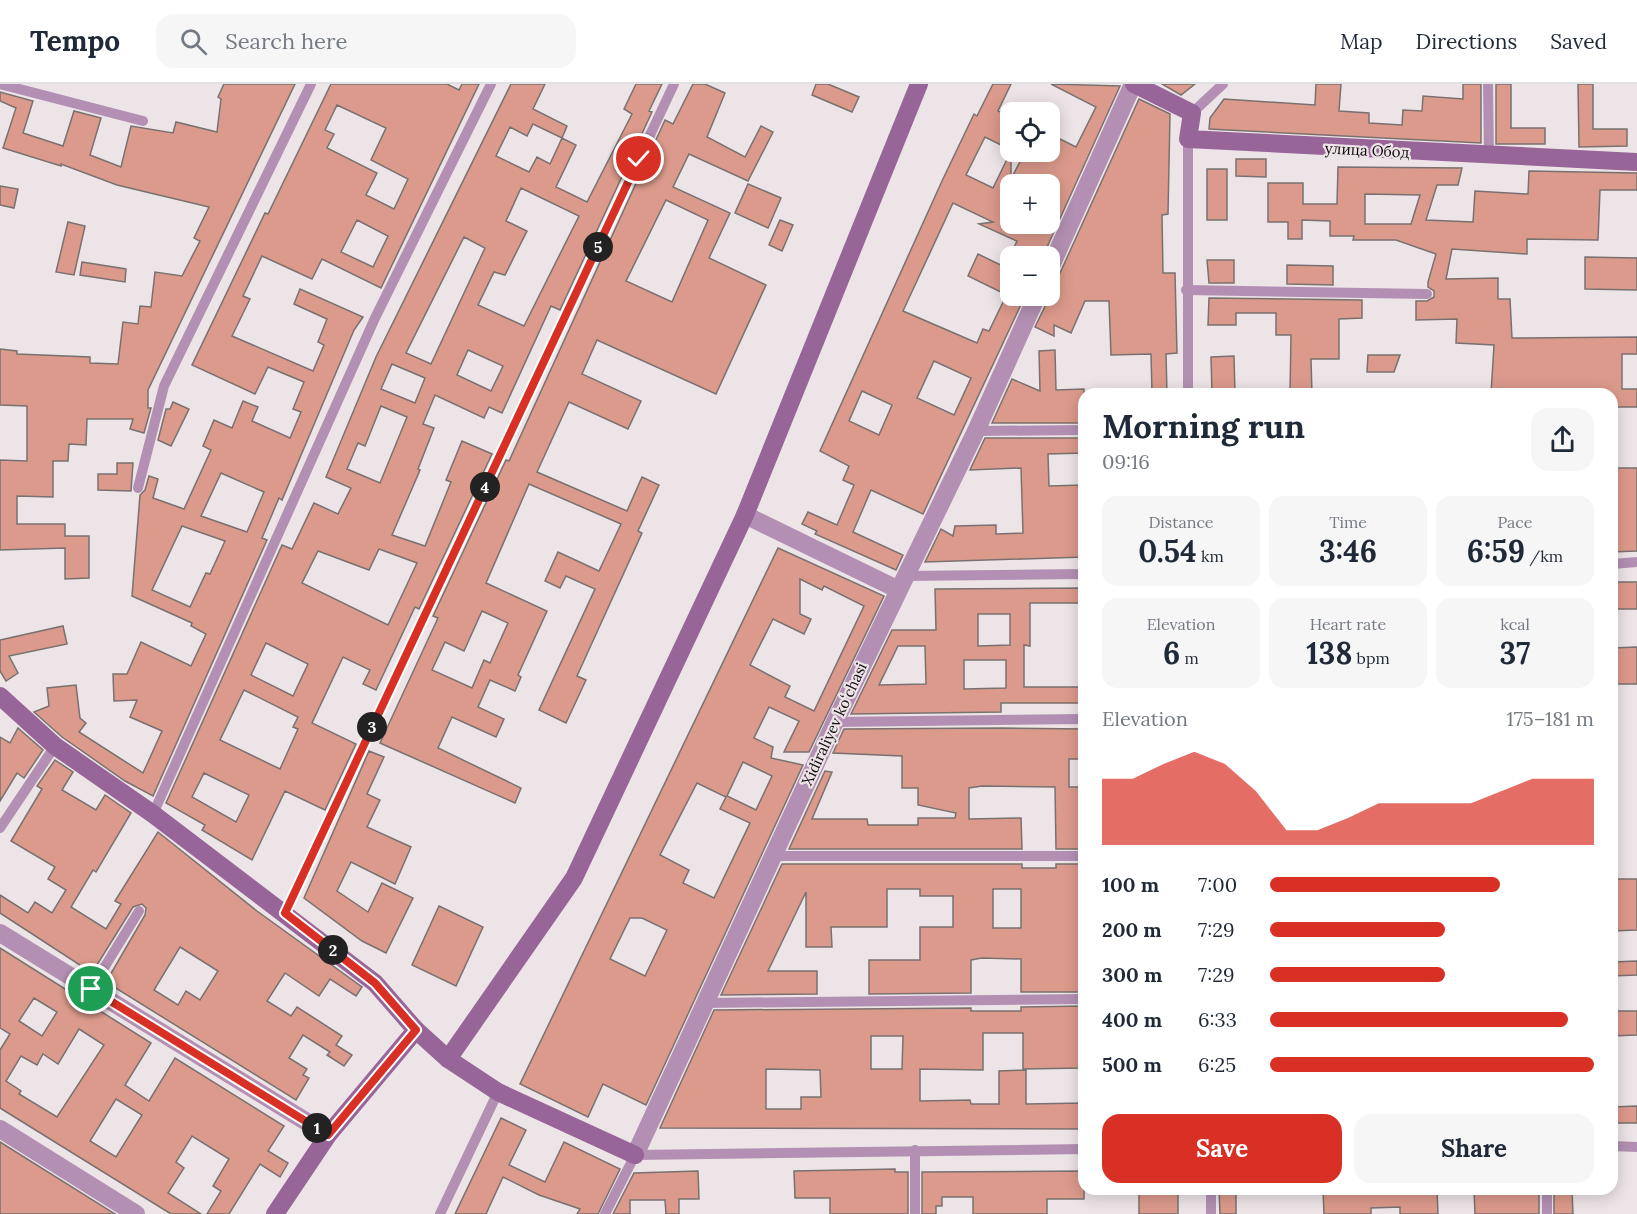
<!DOCTYPE html>
<html lang="en">
<head>
<meta charset="utf-8">
<style>
	:root { --surface:#fff; --page:#f6f6f7; --text:#1f2937; --muted:#747a83; --line:#e0e1e3; --accent:#d93025 }
	body { margin:0; font-family:Lora,serif; background:var(--page); color:var(--text); height:100vh; display:flex; flex-direction:column; font-size:22px; white-space:nowrap }
	* { box-sizing:border-box; margin:0 }
	p { font-size:20px; color:var(--muted) }
	.icon { flex:none; width:33px; height:33px; fill:none; stroke:currentColor; stroke-width:2; stroke-linecap:round; stroke-linejoin:round }
	.map { position:relative; flex:1; overflow:hidden }
	.side { position:absolute; left:1078px; top:304px; width:540px; height:807px; display:flex; flex-direction:column; background:var(--surface); border-radius:18px; box-shadow:0 3px 15px #0003 }
	.side>* { flex:none }
	.fabs { position:absolute; left:1000px; top:18px; display:grid; gap:12px }
	.fabs a { display:grid; place-items:center; width:60px; height:60px; border-radius:12px; background:var(--surface); box-shadow:0 3px 15px #0003; font-size:30px }
	.pin { position:absolute; display:grid; place-items:center; width:51px; height:51px; color:#fff; margin:-26px; border:3px solid #fff; border-radius:50%; box-shadow:0 2px 6px #0007 }
	.km { position:absolute; width:30px; height:30px; margin:-15px; border-radius:50%; background:#222; color:#fff; font-size:16px; line-height:30px; text-align:center }
	.round { display:grid; place-items:center; flex:none; width:63px; height:63px; border-radius:18px; background:var(--page) }
	.head { display:flex; align-items:center; justify-content:space-between; height:102px; padding:0 24px }
	h1 { font-size:33px; font-weight:700; line-height:45px }
	.stats { display:grid; grid-template-columns:repeat(3,1fr); gap:9px; height:102px; padding:6px 24px }
	.stats div { display:grid; align-content:center; border-radius:15px; background:var(--page); text-align:center }
	.stats b { font-size:30px; font-weight:700 }
	.stats small { font-size:16px; font-weight:400 }
	.stats p { font-size:16px }
	.chart { height:168px; padding:12px 24px }
	.chart p { display:flex; justify-content:space-between }
	.chart svg { width:100%; height:108px; margin-top:6px; fill:var(--accent); opacity:.7 }
	.primary-button { display:flex; gap:12px; margin-top:auto; padding:12px 24px }
	.primary-button a { flex:1; height:69px; border-radius:18px; background:var(--accent); color:#fff; font-size:24px; font-weight:700; line-height:69px; text-align:center }
	.primary-button a+a { background:var(--page); color:var(--text) }
	ul { padding:0 24px; list-style:none; font-size:20px }
	li { display:grid; grid-template-columns:96px 72px 1fr; align-items:center; height:45px }
	li i { height:15px; border-radius:8px; background:var(--accent) }
	header { display:flex; align-items:center; gap:36px; box-sizing:border-box; height:84px; padding:0 30px; background:var(--surface); border-bottom:2px solid var(--line) }
	header strong { font-size:28px }
	nav { display:flex; gap:33px; margin-inline-start:auto; font-size:21px }
	.search { width:420px; height:54px; background:var(--page); display:flex; align-items:center; gap:15px; box-sizing:border-box; padding:0 21px; border-radius:18px; color:var(--muted); font-size:22px }
	.map>svg:first-child { display:block }
	.building { fill:#dc9a8c; stroke:#797170; stroke-width:1.5; fill-rule:evenodd }
	.lines { fill:none; stroke-linecap:round; stroke-linejoin:round }
	.lane { stroke:#b390b3; stroke-width:10 }
	.street { stroke:#b390b3; stroke-width:18 }
	.secondary { stroke:#986599; stroke-width:18 }
	.route-casing { stroke:#fff; stroke-width:12 }
	.route { stroke:#d93025; stroke-width:8 }
	.labels { text-anchor:middle; dominant-baseline:central; stroke-width:4.5; stroke-linejoin:round; paint-order:stroke }
	.street-label { font-size:15px; fill:#100d0e; stroke:#ede4e7 }
</style>
</head>
<body>
<header>
<strong>Tempo</strong>
<div class="search"><svg class="icon" aria-label="search" viewBox="0 0 24 24"><circle cx="10" cy="10" r="6"/><path d="M15 15l6 6"/></svg>Search here</div>
<nav><a>Map</a><a>Directions</a><a>Saved</a></nav>
</header>
<div class="map">
<svg width="1637" height="1130" viewBox="0 0 1637 1130">
	<rect width="100%" height="100%" fill="#ede4e7"/>
	<g class="building">
		<path d="M224,0H295L148,306V324H151L144,349L130,345L133,335H87L86,361L69,360L68,377H53V413L17,412V440H65V452H89V494L65,495V464L0,466V376L27,377V322L0,321V265L17,267V270L90,273V279L118,280L123,238L138,240L140,222L151,223L155,188L182,192L200,157L194,154L209,123L117,101L61,80V82L3,64L16,24L0,17V8L33,17L23,49L63,62L74,27L101,34L90,71L121,83L131,42L173,49L176,38L217,48L221,15L218,13Z"/>
		<path d="M331,0H447L459,6L462,0H479L381,204L322,175L312,195L262,172L243,212L250,215L232,252L313,287L324,261L318,258L327,235L294,220L300,205L363,233L354,246L282,416L279,414L262,454L267,456L153,712L125,697L62,653L34,628L49,622L47,604L76,601L80,634L86,639L79,648L143,689L162,647L130,633L137,616L114,617L113,590H127L141,558L191,582L206,550L191,542L192,539L132,512L140,411L145,406L149,392L158,395L153,414L184,425L211,366L203,362L214,336L232,344L243,317L258,323L252,337L290,354L301,328L293,325L304,298L268,283L255,310L192,281L265,129L268,130ZM337,21L386,44L371,76L408,95L394,125L366,111L377,89L327,64L334,50L325,46ZM357,136L388,152L373,183L341,168ZM221,389L264,408L247,448L201,432ZM182,442L225,457L210,490L206,489L190,523L152,506Z"/>
		<path d="M511,0H545L533,25L567,42L562,54L533,40L527,52L510,43L496,72L529,88L537,73L550,80L562,54L576,61L556,103L587,118L632,30L624,25L636,0H662L649,27L652,28L560,226L551,222L502,329L489,323L484,334L435,311L423,340L434,344L418,385L420,386L392,451L425,462L451,398L446,396L462,357L492,370L419,525L415,523L376,606L363,600L370,586L343,573L312,639L356,660L325,726L285,707L252,776L202,746L205,741L166,719L282,461L292,465L314,419L338,430L351,404L326,393L376,273ZM521,104L579,132L524,242L478,221L494,188L505,191L527,147L506,137ZM464,153L485,164L431,280L406,269ZM468,266L503,282L491,307L457,291ZM392,280L425,294L415,319L381,305ZM381,322L407,333L380,399L347,385L358,359L365,362ZM379,465L417,479L388,541L302,499L318,467L369,486ZM266,559L308,580L293,612L251,591ZM244,606L298,633L293,643L298,645L280,685L220,656ZM204,689L249,711L236,738L192,713Z"/>
		<path d="M693,0H705L725,9L707,53L745,73L761,42L773,48L748,97L689,70L673,103L730,129L709,174L766,201L716,310L597,256L582,290L641,317L628,345L569,318L537,388L627,427L642,393L659,401L638,447L642,449L577,592L586,596L566,639L539,626L595,505L566,492L560,504L545,497L558,468L599,487L621,440L529,400L486,499L547,527L518,591L521,593L515,607L490,596L478,623L504,635L496,653L452,633L438,664L521,704L515,719L380,659L438,534L433,532L506,376L509,377L665,36L673,40ZM666,116L708,136L672,218L626,197ZM482,527L508,539L490,579L484,576L472,604L432,586L445,558L464,567Z"/>
		<path d="M816,0H828L859,13L852,28L812,11Z"/>
		<path d="M993,0H1011L998,27L1011,33V66L985,53L966,91L993,104L1011,67V95L1025,68H1050V50L1076,63L1096,23L1051,0L1120,2L1043,172H1010L1017,157L979,140L993,138L953,119L903,227L977,259L983,245L989,247L1006,212H1009L968,192L978,170L1011,186V212H1025L923,430L871,406L853,448L903,471L896,486L815,450L817,447L802,440L808,428L837,441L854,401L843,396L849,382L820,367L942,97L974,30L977,32ZM1011,100H1050V140H1011ZM934,277L971,294L954,331L917,314ZM862,307L892,321L879,351L849,337Z"/>
		<path d="M1162,0H1195L1181,11Z"/>
		<path d="M1316,0H1341L1339,27L1369,29V39L1402,41L1403,26L1422,27L1423,12L1463,15V0H1481V59L1209,45L1210,34L1224,15L1315,21Z"/>
		<path d="M1496,0H1511V44H1545V60H1496Z"/>
		<path d="M1578,0H1593V45H1627V62L1579,63Z"/>
		<path d="M1139,15L1170,30L1168,130L1162,131L1163,189H1175L1177,269L1166,270L1167,310H1152L1151,270L1111,271L1109,217H1085L1071,249L1054,241V252L1035,243L1050,212L1053,195L1060,189Z"/>
		<path d="M1236,75H1266V93L1236,92Z"/>
		<path d="M1338,83L1462,84L1458,101H1437L1426,136L1473,138L1475,107L1528,110L1529,87L1637,89V106H1600L1598,156L1527,155V170L1452,165L1446,195L1498,194V215H1510L1512,254L1637,253V270H1622V305H1637V323H1612V310H1491L1494,261L1456,259L1457,235L1416,236V217H1427L1434,213V207L1428,203V198L1436,170L1396,156H1353L1354,152H1330V137L1302,136V155H1288V138H1268V99H1303V120H1337ZM1365,110L1420,111L1411,140H1365Z"/>
		<rect x="1207" y="85" width="20" height="51"/>
		<path d="M748,100L781,114L768,144L735,129Z"/>
		<path d="M0,102L18,105L14,124L0,121Z"/>
		<path d="M780,136L793,141L782,167L769,161Z"/>
		<path d="M68,138L85,142L74,191L56,188Z"/>
		<path d="M1585,173L1637,174V206L1585,205Z"/>
		<path d="M1207,176H1234V199H1209Z"/>
		<path d="M82,178L126,185L125,198L80,191Z"/>
		<path d="M1287,181L1333,182V201L1287,200Z"/>
		<path d="M1209,214L1362,216V234L1339,235V275H1311L1312,310H1290L1291,251H1276V229H1236V241H1208Z"/>
		<path d="M1055,266L1056,306L1084,305V339H992L1012,295L1040,307L1039,267Z"/>
		<path d="M1368,271H1400L1394,288H1367Z"/>
		<path d="M1234,272L1235,310H1212L1211,273Z"/>
		<path d="M173,318L189,325L171,362L158,356L166,325H170Z"/>
		<path d="M1084,354V369L1048,370L1049,402L1084,401V473L925,478L941,445L953,452L955,442L996,441V450L1023,449L1021,384L970,386L985,354Z"/>
		<path d="M117,379H133L131,407L98,406V390H117Z"/>
		<path d="M1612,384H1637V467L1612,468Z"/>
		<path d="M778,464L884,512L809,668H784L799,637L769,623L754,654L773,663L771,674L803,681L646,1021L603,1000L588,1033L520,1000ZM800,495L822,506L824,502L864,522L814,627L785,613L790,602L750,581L773,535L804,550L811,535L800,530ZM743,678L772,692L756,726L727,712ZM697,699L726,713L720,725L750,739L714,814L683,799L689,786L660,771ZM630,834H642L667,846L645,892L610,875Z"/>
		<rect x="1612" y="498" width="25" height="27"/>
		<path d="M1084,504V519H1030V562L1024,561V603H1084V619H1001V628L851,630L892,546H936L935,505ZM978,530H1010V561L978,562ZM898,562H925L926,600L879,601ZM964,576H1006V604L964,605Z"/>
		<path d="M63,542L67,560L9,572L18,589L6,597L0,587V556Z"/>
		<path d="M1637,563V600H1612V564Z"/>
		<path d="M18,644L43,666L24,694L17,689L0,717V653L10,659Z"/>
		<path d="M1001,644L1084,645L1083,675H1069V703H1084V765H1056L1055,703L982,702L969,704V735L1021,734L1022,765H789L825,687L832,688L812,735H867L868,741H918V734H955L956,729L918,721V704H902V672L833,669L844,645Z"/>
		<path d="M369,667L384,673L367,710L380,716L367,743L411,763L395,800L351,778L337,807L368,828L382,799L413,814L386,869L362,857L304,814Z"/>
		<path d="M55,676L73,688L62,706L96,726L105,711L131,729L96,788L93,786L71,823L106,845L121,820L115,817L158,748L257,827L362,903L356,912L330,895L319,912L285,889L267,917L291,932L297,923L342,952L336,961L352,971L344,982L327,971L330,968L303,951L289,974L307,985L303,991L309,994L296,1016L106,898L145,831L146,824L142,820L133,823L92,889L0,829V811L28,829L35,818L52,829L66,806L48,795L55,783L11,757L42,705L37,702ZM180,863L218,887L200,916L186,907L178,921L154,906Z"/>
		<path d="M1084,780V908H1021V875L982,874L971,876V909L869,910V876H920V843H953V812H920V805H887V843H831L832,863H806V808L768,887H817V910L721,911L782,780H1022V784H1056V780ZM993,805H1021V844H993Z"/>
		<path d="M1612,795H1637V846L1612,847Z"/>
		<path d="M439,822L483,843L456,902L412,881Z"/>
		<path d="M0,864L151,959L125,1001L149,1017L175,974L284,1042L268,1067L288,1079L280,1093L260,1080L229,1130H207L221,1107L213,1102L229,1075L192,1052L176,1078L184,1084L168,1109L201,1130H171L0,1024V966L10,950L0,944ZM34,914L57,928L42,952L19,937ZM79,945L104,961L57,1033L19,1010L21,1007L6,997L21,972L37,981L43,970L58,980ZM116,1015L142,1031L116,1073L90,1057Z"/>
		<path d="M1637,877V891L1612,892V878Z"/>
		<path d="M1084,922V984L1023,985V949H983V986L920,985V1017L970,1016L971,1020H999V987L1026,986V1020L1084,1019V1045L660,1044L714,926L971,924V927H1021V923ZM871,952H903L902,985H871ZM766,985L820,986L821,1013H801V1025H766Z"/>
		<path d="M1612,927H1637V951L1612,952Z"/>
		<path d="M1637,1022V1039H1612V1023Z"/>
		<path d="M501,1034L526,1046L509,1081L545,1098L564,1058L620,1085L598,1130H577L580,1125L539,1111L503,1093L486,1130H455Z"/>
		<path d="M0,1058L115,1130H0Z"/>
		<path d="M895,1085V1088H908V1130H830V1114H795L794,1087Z"/>
		<path d="M698,1087L699,1115H679V1130H666L665,1116H630V1130H613L634,1089Z"/>
		<path d="M1084,1087V1115H1047V1130H973V1113H942V1122H936V1130H922V1088Z"/>
		<rect x="1139" y="1106" width="39" height="24"/>
		<path d="M1219,1106H1236V1130H1220Z"/>
		<path d="M1323,1106H1437L1438,1130H1400V1123L1371,1124V1130H1324Z"/>
		<path d="M1474,1106H1502V1110L1539,1109V1130H1475Z"/>
		<path d="M1554,1106H1572L1573,1130H1554Z"/>
	</g>
	<g class="lines">
		<g class="lane">
			<path d="M0,0L143,37"/>
			<path d="M1488,0L1489,72"/>
			<path d="M1192,29L1223,0"/>
			<path d="M1188,55V310"/>
			<path d="M1186,206L1427,210"/>
			<path d="M976,347L1084,346"/>
			<path d="M138,404L164,302L311,0"/>
			<path d="M1612,480L1637,478"/>
			<path d="M904,492L1084,490"/>
			<path d="M835,638L1084,635"/>
			<path d="M153,730L375,234L491,0"/>
			<path d="M0,744L55,662"/>
			<path d="M772,772H1084"/>
			<path d="M285,829L674,0"/>
			<path d="M91,905L139,827"/>
			<path d="M704,919L1084,915"/>
			<path d="M1612,1062L1637,1063"/>
			<path d="M1211,1106V1130"/>
			<path d="M1547,1106V1130"/>
			<path d="M440,1130L498,1008"/>
			<path d="M605,1130L635,1071L1084,1065"/>
			<path d="M915,1130V1066"/>
		</g>
		<g class="street">
			<path d="M1050,184L1133,0"/>
			<path d="M745,431L897,505"/>
			<path d="M0,849L328,1051"/>
			<path d="M0,1045L136,1130"/>
			<path d="M635,1071L835,638L976,347L1037,212"/>
		</g>
		<g class="secondary">
			<path d="M1134,0L1192,29L1188,55L1637,78"/>
			<path d="M0,612L55,662L153,730L375,899L416,946L448,975L498,1008L635,1071"/>
			<path d="M448,975L574,794L745,431L919,0"/>
			<path d="M275,1130L328,1051L416,946"/>
		</g>
	</g>
	<g class="lines">
		<g class="route-casing">
			<path id="route" d="M91,905L328,1051L416,946L375,899L285,829L639,75"/>
		</g>
		<use href="#route" class="route"/>
	</g>
	<g class="labels">
		<g class="street-label">
			<text transform="translate(1367 66) rotate(3)">улица Обод</text>
			<text transform="translate(834 640) rotate(-65)">Xidiraliyev koʻchasi</text>
		</g>
	</g>
</svg>
<div class="fabs">
<a><svg class="icon" aria-label="locate" viewBox="0 0 24 24"><circle cx="12" cy="12" r="6"/><path d="M12 2v4M12 18v4M2 12h4M18 12h4"/></svg></a>
<a>+</a>
<a>−</a>
</div>
<div class="pin" style="left:91px;top:905px;background:#1e9e55"><svg class="icon" aria-label="arrive" viewBox="0 0 24 24"><path d="M6 21V4h12l-3 4 3 4H6"/></svg></div>
<div class="pin" style="left:639px;top:75px;background:#d93025"><svg class="icon" aria-label="check" viewBox="0 0 24 24"><path d="M5 12l5 5 9-10"/></svg></div>
<b class="km" style="left:317px;top:1044px">1</b>
<b class="km" style="left:333px;top:866px">2</b>
<b class="km" style="left:372px;top:643px">3</b>
<b class="km" style="left:485px;top:403px">4</b>
<b class="km" style="left:598px;top:163px">5</b>
<section class="side">
<div class="head"><div><h1>Morning run</h1><p>09:16</p></div><a class="round"><svg class="icon" aria-label="share" viewBox="0 0 24 24"><path d="M12 15V3M7 8l5-5 5 5M5 13v7h14v-7"/></svg></a></div>
<div class="stats">
<div><p>Distance</p><b>0.54<small> km</small></b></div>
<div><p>Time</p><b>3:46</b></div>
<div><p>Pace</p><b>6:59<small> /km</small></b></div>
</div>
<div class="stats">
<div><p>Elevation</p><b>6<small> m</small></b></div>
<div><p>Heart rate</p><b>138<small> bpm</small></b></div>
<div><p>kcal</p><b>37</b></div>
</div>
<div class="chart"><p><span>Elevation</span>175–181 m</p>
<svg viewBox="0 0 160 44" preserveAspectRatio="none"><path d="M0 44V17L10 17L20 11L30 6L40 11L50 22L60 38L70 38L80 33L90 27L100 27L110 27L120 27L130 22L140 17L150 17L160 17V44z"/></svg>
</div>
<ul>
<li><b>100 m</b>7:00<i style="width:71%"></i></li>
<li><b>200 m</b>7:29<i style="width:54%"></i></li>
<li><b>300 m</b>7:29<i style="width:54%"></i></li>
<li><b>400 m</b>6:33<i style="width:92%"></i></li>
<li><b>500 m</b>6:25<i style="width:100%"></i></li>
</ul>
<div class="primary-button"><a>Save</a><a>Share</a></div>
</section>
</div>
</body>
</html>
